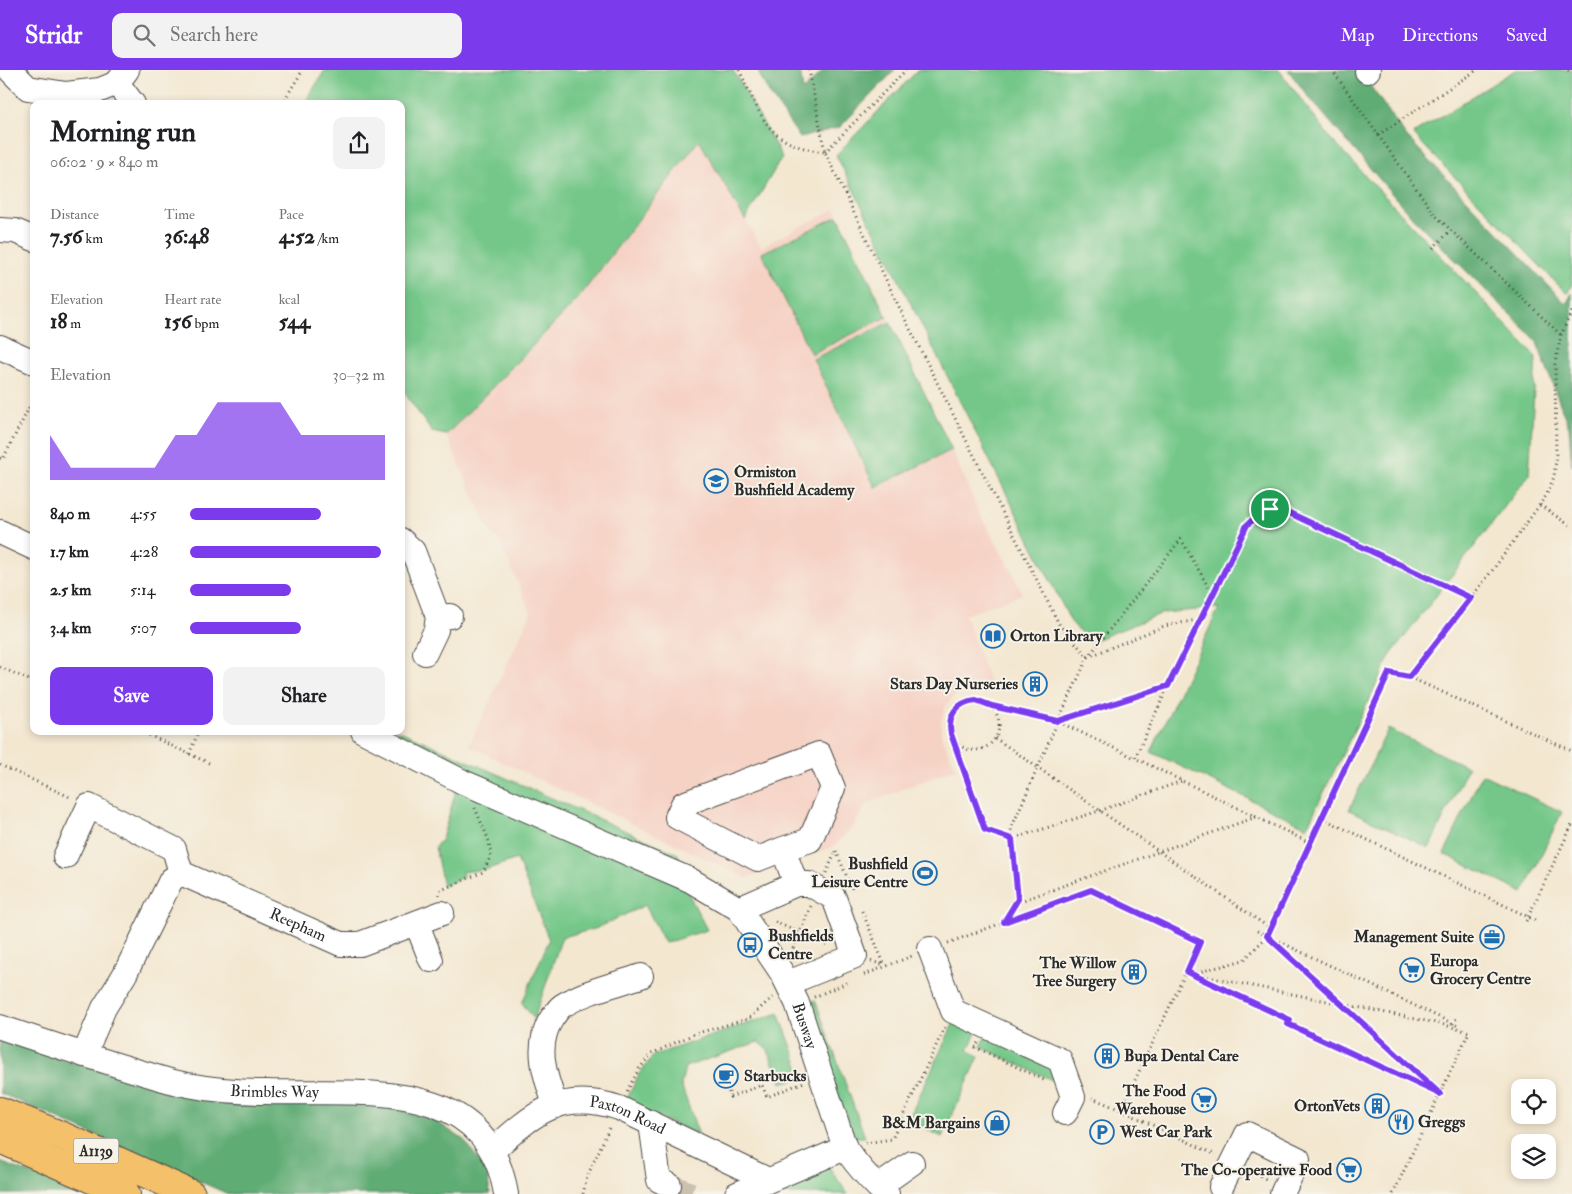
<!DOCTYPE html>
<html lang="en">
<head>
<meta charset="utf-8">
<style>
	:root { --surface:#fff; --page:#f2f2f2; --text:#202124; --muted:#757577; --accent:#7c3aed }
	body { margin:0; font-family:"IM FELL Double Pica",serif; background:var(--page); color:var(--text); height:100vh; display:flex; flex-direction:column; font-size:19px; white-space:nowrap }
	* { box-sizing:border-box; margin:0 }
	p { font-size:16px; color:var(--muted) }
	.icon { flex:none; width:28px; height:28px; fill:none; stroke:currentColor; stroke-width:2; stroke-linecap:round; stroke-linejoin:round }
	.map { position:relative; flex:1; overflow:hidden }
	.drawer { position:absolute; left:30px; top:30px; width:375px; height:635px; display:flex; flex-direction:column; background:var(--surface); border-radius:10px; box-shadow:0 2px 8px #0003 }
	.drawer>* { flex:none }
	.controls { position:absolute; left:1511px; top:1009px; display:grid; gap:10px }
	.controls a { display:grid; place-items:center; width:45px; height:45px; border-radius:10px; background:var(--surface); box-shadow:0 2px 8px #0003; font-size:25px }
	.pin { position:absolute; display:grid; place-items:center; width:42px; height:42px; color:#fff; margin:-21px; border:2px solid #fff; border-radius:50%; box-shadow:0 1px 5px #0007 }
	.round { display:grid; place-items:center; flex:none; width:52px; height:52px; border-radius:10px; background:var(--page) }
	.headline { display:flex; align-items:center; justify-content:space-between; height:85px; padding:0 20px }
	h1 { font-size:28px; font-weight:700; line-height:38px }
	.metrics { display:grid; grid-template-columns:repeat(3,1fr); gap:8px; height:85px; padding:5px 20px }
	.metrics div { display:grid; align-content:center }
	.metrics b { font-size:21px; font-weight:700 }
	.metrics small { font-size:14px; font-weight:400 }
	.metrics p { font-size:14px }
	.chart { height:140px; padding:10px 20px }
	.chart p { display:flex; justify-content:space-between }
	.chart svg { width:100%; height:90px; margin-top:5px; fill:var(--accent); opacity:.7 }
	.action { display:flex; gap:10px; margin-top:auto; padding:10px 20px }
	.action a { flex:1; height:58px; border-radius:10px; background:var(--accent); color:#fff; font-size:20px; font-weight:700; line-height:58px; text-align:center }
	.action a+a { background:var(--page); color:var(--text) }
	ul { padding:0 20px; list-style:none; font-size:16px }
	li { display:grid; grid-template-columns:80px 60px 1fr; align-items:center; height:38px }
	li i { height:12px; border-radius:6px; background:var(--accent) }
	header { display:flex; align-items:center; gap:30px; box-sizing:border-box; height:70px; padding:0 25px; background:var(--accent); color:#fff }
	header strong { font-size:24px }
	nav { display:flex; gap:28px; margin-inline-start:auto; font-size:18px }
	.search { width:350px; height:45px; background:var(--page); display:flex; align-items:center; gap:12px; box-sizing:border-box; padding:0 18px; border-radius:10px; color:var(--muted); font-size:19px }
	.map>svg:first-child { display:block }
	.built { fill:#f6d2c5 }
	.green { fill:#74c789; stroke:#50795a }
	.forest { fill:#5fac75; stroke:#456c50 }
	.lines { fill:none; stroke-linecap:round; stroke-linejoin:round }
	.minor-tunnel { stroke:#cbc1af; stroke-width:24; stroke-dasharray:24 12; stroke-linecap:butt }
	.minor-casing { stroke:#494744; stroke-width:26 }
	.major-casing { stroke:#494744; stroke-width:30 }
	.path { stroke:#494744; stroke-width:3; stroke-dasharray:1 4; stroke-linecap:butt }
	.minor { stroke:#fff; stroke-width:24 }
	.major { stroke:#f4c16a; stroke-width:28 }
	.route-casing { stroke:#fff; stroke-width:10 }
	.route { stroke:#7c3aed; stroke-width:6 }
	.labels { text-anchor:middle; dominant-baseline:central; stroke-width:4; stroke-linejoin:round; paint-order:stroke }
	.shield { fill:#f7f3e8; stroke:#686764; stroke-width:1 }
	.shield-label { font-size:15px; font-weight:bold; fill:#2b2b2b }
	.poi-label { font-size:16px; font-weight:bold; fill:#2b2b2b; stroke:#f7f3e8; text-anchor:start }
	.street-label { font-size:16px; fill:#2b2b2b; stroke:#f7f3e8 }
</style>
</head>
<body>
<header>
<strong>Stridr</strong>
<div class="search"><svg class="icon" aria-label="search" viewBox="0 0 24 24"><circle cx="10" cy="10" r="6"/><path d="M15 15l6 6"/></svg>Search here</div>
<nav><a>Map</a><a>Directions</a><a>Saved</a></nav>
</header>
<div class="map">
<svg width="1572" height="1124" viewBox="0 0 1572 1124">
	<rect width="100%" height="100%" fill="#f7f3e8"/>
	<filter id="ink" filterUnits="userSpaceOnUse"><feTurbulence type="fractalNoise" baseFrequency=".02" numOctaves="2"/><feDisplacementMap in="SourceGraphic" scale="10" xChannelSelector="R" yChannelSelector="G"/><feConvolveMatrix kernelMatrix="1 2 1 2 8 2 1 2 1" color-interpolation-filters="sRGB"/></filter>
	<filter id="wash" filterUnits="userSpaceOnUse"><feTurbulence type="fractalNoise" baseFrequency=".0096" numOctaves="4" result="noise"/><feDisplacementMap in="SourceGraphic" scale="20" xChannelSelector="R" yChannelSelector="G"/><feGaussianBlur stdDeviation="1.12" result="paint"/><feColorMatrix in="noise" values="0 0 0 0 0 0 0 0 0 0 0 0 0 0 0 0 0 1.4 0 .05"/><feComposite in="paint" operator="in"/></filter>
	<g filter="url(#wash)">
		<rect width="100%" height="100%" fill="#f3e7d0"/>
		<path class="built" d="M699,70L761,177L835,139L952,380L979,443L1014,505L1022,524L965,545L990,614H976L961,619L946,635L941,651V665L956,698L866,734L855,754L833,777L746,808L469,676L531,543L499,470L489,460L446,365L577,230Z"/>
		<g class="green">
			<path d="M325,0H733L782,87L745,150L699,70L577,230L446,365L432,362L401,318V34H304Z"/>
			<path d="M918,0H1279L1330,68L1536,287L1529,405L1390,586L1307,757L1151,682L1219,538L1163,543L1090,572L1071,552L836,85Z"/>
			<path d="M1515,0H1572V214L1567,224L1413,64Z"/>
			<path d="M838,146L887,247L811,284L762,183Z"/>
			<path d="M890,252L952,380L875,417L813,289Z"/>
			<path d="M1388,659L1468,697L1429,778L1349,740Z"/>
			<path d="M376,661H400L678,784L684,802Z"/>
			<path d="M1482,704L1562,742L1523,823L1444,784Z"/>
			<path d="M457,717L683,813L707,860L665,873L645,835L595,859L562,867L534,949L522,933L549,870L517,789L488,799L462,802L463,807L443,816L435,777L442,769Z"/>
			<path d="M815,930L865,1067H854L804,934Z"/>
			<path d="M779,943L803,1007L781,1013L767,978L758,972L685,997L681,1015L699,1065L625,1033L639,1004L654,985Z"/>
			<path d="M955,950L977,961L968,980L979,987L942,1067L908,1050Z"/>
			<path d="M986,965L1057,997L1065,1016L981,977Z"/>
			<path d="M829,1097L848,1124H770L772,1119Z"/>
		</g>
		<g class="forest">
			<path d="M757,0H800L803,20L824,0H895L840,57L800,68L769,23Z"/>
			<path d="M1288,0H1359L1406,66L1566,234L1572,223V395L1569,358L1536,270L1412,147L1307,25Z"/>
			<path d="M0,968L53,987L226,1032L377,1033L434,1050L464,1070L487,1101L490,1124H228L0,1023Z"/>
			<path d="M0,1092L54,1112L79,1124H0Z"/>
		</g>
	</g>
	<g filter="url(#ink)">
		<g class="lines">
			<path class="minor-tunnel" d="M669,1115L691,1124"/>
			<g class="minor-casing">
				<g id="minor">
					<path d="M10,0L28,18L66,24L100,20L117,13L127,0"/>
					<path d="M1367,1L1368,0"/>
					<path d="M117,13L133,34"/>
					<path d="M0,160L15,161L34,169"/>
					<path d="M0,277L34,292"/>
					<path d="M0,462L34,478"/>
					<path d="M401,470L413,481L438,547"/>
					<path d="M425,583L436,560L438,547L450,546"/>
					<path id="s1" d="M363,661L463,712L690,810L739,839L782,903L797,933L845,1078C857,1095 870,1112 887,1124"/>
					<path d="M783,779L758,789L677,747L683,734L819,684L833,718L810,770L783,779L796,814"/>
					<path d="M65,787L89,736L174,779L181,803L171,810L125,904L104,938L84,985"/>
					<path id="s2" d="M181,803L341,874H360L442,843"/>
					<path d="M739,839L796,814H809L834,828L855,886L788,913"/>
					<path d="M417,854L431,890"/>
					<path d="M930,879L953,941L1060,990L1073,1027L1065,1043"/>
					<path id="s3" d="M0,957C44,972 88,986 133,1000C151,1005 169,1012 188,1015C213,1020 240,1022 267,1022C357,1025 487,1003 506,1124"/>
					<path d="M556,1036C545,1008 534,975 552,948C555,944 558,939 562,936C585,921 615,915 641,906"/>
					<path d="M651,1053L659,1110L669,1115"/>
					<path id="s4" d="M493,1080C534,1043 561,1019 619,1038L768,1110"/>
					<path d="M878,1117L912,1093"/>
					<path d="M1221,1117L1247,1064L1298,1089L1282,1124"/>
					<path d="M737,1124L845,1078"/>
				</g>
			</g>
			<g class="major-casing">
				<g id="major">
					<path d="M0,1041L60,1065L191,1124"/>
					<path d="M0,1069L126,1124"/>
				</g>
			</g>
			<g class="path">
				<path d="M739,0C763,48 766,75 825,82"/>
				<path d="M809,0L825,82L902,243L1060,556L1088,587"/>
				<path d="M1332,0L1435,145L1561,265"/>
				<path d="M1568,0L1572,2"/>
				<path d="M282,34L303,0"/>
				<path d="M1378,65L1477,0"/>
				<path d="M825,82L906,0"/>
				<path d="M1433,178L1451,160"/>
				<path d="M0,388L3,389L34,328"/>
				<path d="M1540,435L1572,457"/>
				<path d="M1203,549L1247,455C1259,444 1267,439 1283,440L1470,528"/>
				<path d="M1088,587L1164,556L1203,549L1171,610L1135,688L1310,773L1389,603L1409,607L1572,681"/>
				<path d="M0,597L34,612"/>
				<path d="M1409,607L1495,497L1546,426L1554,407L1556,389L1555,294L1561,265L1572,241"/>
				<circle cx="974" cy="655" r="25"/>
				<path d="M992,636L1058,651L1168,616"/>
				<path d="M1059,652L1135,688"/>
				<path d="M140,661L211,694"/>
				<path d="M995,668L1271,859"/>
				<path d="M955,671L985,760L1012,769L1099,741L1182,711"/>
				<path d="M189,684L199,661"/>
				<path d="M0,695L72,728"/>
				<path d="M1322,748L1535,850"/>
				<path d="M836,781L852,819"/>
				<path d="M826,803L836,781"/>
				<path d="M439,825V821L483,802L491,786L489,771L475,738"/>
				<path d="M1015,833L1256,747"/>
				<path d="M862,841L885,896"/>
				<path d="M1526,851L1572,755"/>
				<path d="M775,852L828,875"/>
				<path d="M1004,852L1017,829L1011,759L1058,651L1088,587L1181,469L1214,527"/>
				<path d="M1257,861L1460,957"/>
				<path d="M1271,869L1438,1022"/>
				<path d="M948,873L1091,820L1200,872L1121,1040L1092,1028"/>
				<path d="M791,883L811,836"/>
				<path d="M871,891L884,895"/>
				<path d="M1187,902L1290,950L1288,954L1440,1024"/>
				<path d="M1192,904L1244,890L1267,866L1310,773"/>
				<path d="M864,905L912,886"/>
				<path d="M1198,905L1441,954L1469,962"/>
				<path d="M814,927L849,912"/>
				<path d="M1453,954L1457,947"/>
				<path d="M978,973L975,977L1046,1011"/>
				<path d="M627,1021L639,999L651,984L694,964L748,949L773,927"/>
				<path d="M729,1022L730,1027L762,1015L767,1027L804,1012"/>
				<path d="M1121,1040L1216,1085"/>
				<path d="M865,1073L892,1069L945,957"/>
				<path d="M1251,1102L1268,1110"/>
				<path d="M583,1124L587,1107L610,1056"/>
				<path d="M1393,1124L1469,962"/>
			</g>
			<use href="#minor" class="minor"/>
			<use href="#major" class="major"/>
		</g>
	</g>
	<g class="lines" filter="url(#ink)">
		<g class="route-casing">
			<path id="route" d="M1270,439L1283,440L1471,528L1409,607L1389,603L1267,866L1440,1024L1288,954L1290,950L1187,902L1200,872L1091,820L1004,852L1018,829L1012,769L985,760L951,664C947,645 957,632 976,630L992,636L1058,651L1168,616L1247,455L1257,446Z"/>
		</g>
		<use href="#route" class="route"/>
	</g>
	<defs>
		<g id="school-ring" transform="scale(1.25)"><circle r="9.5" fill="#f7f3e8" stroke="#1f6fb2" stroke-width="1.5"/><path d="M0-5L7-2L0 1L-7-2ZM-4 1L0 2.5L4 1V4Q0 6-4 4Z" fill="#1f6fb2"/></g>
		<g id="library-ring" transform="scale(1.25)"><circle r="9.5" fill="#f7f3e8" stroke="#1f6fb2" stroke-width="1.5"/><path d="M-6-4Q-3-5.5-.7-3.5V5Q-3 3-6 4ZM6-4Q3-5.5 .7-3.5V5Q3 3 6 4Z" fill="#1f6fb2"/></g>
		<g id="building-ring" transform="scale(1.25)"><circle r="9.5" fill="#f7f3e8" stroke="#1f6fb2" stroke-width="1.5"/><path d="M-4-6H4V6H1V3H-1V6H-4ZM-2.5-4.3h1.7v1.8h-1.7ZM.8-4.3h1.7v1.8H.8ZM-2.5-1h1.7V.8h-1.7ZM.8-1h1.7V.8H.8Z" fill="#1f6fb2"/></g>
		<g id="stadium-ring" transform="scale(1.25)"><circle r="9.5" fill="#f7f3e8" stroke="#1f6fb2" stroke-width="1.5"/><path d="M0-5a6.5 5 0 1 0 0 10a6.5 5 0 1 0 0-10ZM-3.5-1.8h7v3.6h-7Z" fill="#1f6fb2"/></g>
		<g id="office-ring" transform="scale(1.25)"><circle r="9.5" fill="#f7f3e8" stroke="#1f6fb2" stroke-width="1.5"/><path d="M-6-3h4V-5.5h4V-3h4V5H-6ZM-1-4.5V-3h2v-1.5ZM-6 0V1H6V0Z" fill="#1f6fb2"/></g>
		<g id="bus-ring" transform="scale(1.25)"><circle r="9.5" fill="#f7f3e8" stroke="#1f6fb2" stroke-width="1.5"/><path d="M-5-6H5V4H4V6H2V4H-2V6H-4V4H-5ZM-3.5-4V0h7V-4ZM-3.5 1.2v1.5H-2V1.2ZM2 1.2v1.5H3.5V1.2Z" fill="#1f6fb2"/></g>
		<g id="supermarket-ring" transform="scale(1.25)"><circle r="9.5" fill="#f7f3e8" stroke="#1f6fb2" stroke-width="1.5"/><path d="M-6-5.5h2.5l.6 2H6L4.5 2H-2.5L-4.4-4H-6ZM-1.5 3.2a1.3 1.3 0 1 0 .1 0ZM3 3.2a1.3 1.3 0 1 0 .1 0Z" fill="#1f6fb2"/></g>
		<g id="cafe-ring" transform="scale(1.25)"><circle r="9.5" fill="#f7f3e8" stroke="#1f6fb2" stroke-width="1.5"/><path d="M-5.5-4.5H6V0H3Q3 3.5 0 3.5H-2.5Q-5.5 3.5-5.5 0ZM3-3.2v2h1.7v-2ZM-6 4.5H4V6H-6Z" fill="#1f6fb2"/></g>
		<g id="restaurant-ring" transform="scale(1.25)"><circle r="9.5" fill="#f7f3e8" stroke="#1f6fb2" stroke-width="1.5"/><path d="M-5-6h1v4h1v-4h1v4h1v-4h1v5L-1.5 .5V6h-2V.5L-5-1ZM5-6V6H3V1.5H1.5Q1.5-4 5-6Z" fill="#1f6fb2"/></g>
		<g id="shop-ring" transform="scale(1.25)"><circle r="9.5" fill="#f7f3e8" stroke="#1f6fb2" stroke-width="1.5"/><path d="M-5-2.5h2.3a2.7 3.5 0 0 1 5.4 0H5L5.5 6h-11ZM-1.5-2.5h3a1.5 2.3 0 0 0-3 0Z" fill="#1f6fb2"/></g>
		<g id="parking-ring" transform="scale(1.25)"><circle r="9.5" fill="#f7f3e8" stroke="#1f6fb2" stroke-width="1.5"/><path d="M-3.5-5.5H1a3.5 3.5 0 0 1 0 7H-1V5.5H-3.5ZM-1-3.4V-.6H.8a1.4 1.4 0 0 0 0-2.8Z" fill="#1f6fb2"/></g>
	</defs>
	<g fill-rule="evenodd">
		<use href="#school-ring" x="716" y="411"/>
		<use href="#library-ring" x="993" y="566"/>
		<use href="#building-ring" x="1035" y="614"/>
		<use href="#stadium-ring" x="925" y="803"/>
		<use href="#office-ring" x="1492" y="867"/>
		<use href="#bus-ring" x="750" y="875"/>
		<use href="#supermarket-ring" x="1412" y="900"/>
		<use href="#building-ring" x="1134" y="902"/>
		<use href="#building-ring" x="1107" y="986"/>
		<use href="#cafe-ring" x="726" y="1006"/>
		<use href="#supermarket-ring" x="1204" y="1030"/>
		<use href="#building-ring" x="1377" y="1036"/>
		<use href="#restaurant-ring" x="1401" y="1052"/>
		<use href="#shop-ring" x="997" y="1053"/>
		<use href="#parking-ring" x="1102" y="1062"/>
		<use href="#supermarket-ring" x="1349" y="1100"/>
	</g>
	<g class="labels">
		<rect class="shield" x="73.5" y="1068.5" width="45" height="25" rx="4"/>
		<g class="shield-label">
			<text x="96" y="1081">A1139</text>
		</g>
		<g class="poi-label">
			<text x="734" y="402">Ormiston<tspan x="734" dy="18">Bushfield Academy</tspan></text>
			<text x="1010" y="566">Orton Library</text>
			<text x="1018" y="614" text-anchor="end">Stars Day Nurseries</text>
			<text x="908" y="794" text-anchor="end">Bushfield<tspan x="908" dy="18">Leisure Centre</tspan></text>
			<text x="768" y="866">Bushfields<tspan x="768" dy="18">Centre</tspan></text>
			<text x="1474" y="867" text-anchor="end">Management Suite</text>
			<text x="1430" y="891">Europa<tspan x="1430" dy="18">Grocery Centre</tspan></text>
			<text x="1116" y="893" text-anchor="end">The Willow<tspan x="1116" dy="18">Tree Surgery</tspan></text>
			<text x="1124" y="986">Bupa Dental Care</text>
			<text x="744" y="1006">Starbucks</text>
			<text x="1186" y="1021" text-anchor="end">The Food<tspan x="1186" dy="18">Warehouse</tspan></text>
			<text x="1360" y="1036" text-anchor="end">OrtonVets</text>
			<text x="1418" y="1052">Greggs</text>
			<text x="980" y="1053" text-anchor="end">B&amp;M Bargains</text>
			<text x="1120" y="1062">West Car Park</text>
			<text x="1332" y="1100" text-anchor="end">The Co-operative Food</text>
		</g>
		<g class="street-label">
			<text stroke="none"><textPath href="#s2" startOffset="128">Reepham</textPath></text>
			<text stroke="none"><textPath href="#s1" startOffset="551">Busway</textPath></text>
			<text stroke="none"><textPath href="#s3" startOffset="284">Brimbles Way</textPath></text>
			<text stroke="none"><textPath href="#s4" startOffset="152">Paxton Road</textPath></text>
		</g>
	</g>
</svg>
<div class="controls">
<a><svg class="icon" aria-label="locate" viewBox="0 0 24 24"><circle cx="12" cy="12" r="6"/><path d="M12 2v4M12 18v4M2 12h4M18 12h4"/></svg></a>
<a><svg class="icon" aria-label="layers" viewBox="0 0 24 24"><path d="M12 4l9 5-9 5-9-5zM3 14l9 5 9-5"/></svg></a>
</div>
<div class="pin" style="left:1270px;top:439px;background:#1e9e55"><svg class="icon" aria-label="arrive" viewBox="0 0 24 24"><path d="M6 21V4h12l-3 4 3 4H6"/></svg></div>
<section class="drawer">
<div class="headline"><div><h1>Morning run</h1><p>06:02 · 9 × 840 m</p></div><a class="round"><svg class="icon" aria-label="share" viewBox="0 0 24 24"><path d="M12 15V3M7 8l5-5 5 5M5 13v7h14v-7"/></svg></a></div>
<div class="metrics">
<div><p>Distance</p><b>7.56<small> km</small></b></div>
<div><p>Time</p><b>36:48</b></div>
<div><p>Pace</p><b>4:52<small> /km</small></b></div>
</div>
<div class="metrics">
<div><p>Elevation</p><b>18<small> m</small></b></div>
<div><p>Heart rate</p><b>156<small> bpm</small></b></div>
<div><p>kcal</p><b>544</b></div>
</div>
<div class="chart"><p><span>Elevation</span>30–32 m</p>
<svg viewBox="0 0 160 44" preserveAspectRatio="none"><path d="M0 44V22L10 38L20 38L30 38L40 38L50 38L60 22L70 22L80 6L90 6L100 6L110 6L120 22L130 22L140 22L150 22L160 22V44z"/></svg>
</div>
<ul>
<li><b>840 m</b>4:55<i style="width:67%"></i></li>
<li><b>1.7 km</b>4:28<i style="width:98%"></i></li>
<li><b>2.5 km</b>5:14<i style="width:52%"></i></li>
<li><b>3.4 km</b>5:07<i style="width:57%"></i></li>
</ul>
<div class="action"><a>Save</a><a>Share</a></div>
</section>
</div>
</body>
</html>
